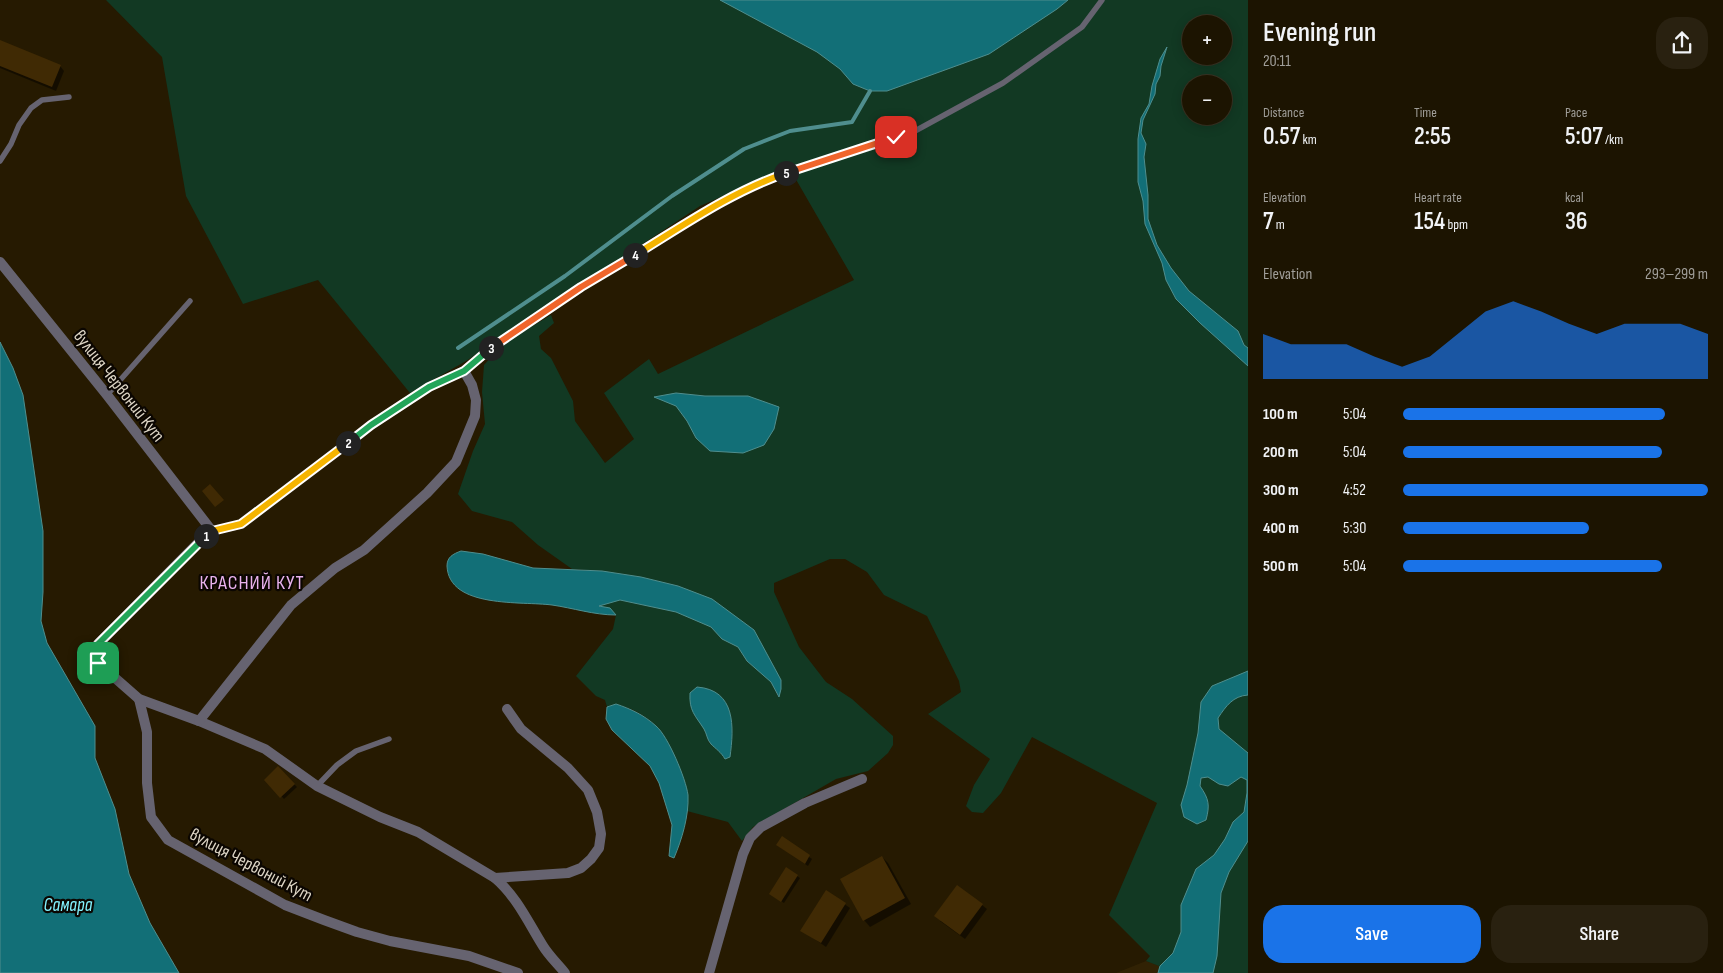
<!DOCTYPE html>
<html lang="en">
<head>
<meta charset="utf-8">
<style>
	:root { --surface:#1c1401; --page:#292110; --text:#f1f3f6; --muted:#a09e99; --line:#3a3323; --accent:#1a73e8 }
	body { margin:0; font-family:"Sofia Sans Condensed",sans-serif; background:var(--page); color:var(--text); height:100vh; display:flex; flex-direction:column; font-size:19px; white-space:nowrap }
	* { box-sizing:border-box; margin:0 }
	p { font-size:16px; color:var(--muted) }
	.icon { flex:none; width:28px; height:28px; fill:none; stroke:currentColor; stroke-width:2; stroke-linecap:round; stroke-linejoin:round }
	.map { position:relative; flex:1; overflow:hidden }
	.side { display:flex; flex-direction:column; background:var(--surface); width:475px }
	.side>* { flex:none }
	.tools { position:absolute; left:1182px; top:15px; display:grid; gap:10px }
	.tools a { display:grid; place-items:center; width:50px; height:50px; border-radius:50%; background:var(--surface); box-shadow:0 2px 12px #0003,0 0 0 1px var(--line); font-size:25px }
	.pin { position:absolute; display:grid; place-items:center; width:42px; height:42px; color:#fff; margin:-21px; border-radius:10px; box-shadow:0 2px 8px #0006 }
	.km { position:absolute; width:25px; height:25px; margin:-12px; border-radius:50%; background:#222; color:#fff; font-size:14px; line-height:25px; text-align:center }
	.round { display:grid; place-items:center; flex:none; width:52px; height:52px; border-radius:20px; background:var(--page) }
	.headline { display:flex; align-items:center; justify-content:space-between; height:85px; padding:0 15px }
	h1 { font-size:28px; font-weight:600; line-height:38px }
	.figures { display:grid; grid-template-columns:repeat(3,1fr); gap:8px; height:85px; padding:5px 15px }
	.figures div { display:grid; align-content:center }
	.figures b { font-size:25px; font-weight:600 }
	.figures small { font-size:14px; font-weight:400 }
	.figures p { font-size:14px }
	.chart { height:140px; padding:10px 15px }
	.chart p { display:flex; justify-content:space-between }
	.chart svg { width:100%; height:90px; margin-top:5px; fill:var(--accent); opacity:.7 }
	.button { display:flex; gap:10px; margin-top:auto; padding:10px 15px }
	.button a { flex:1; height:58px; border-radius:20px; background:var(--accent); color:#fff; font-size:20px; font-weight:600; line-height:58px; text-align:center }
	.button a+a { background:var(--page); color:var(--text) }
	ul { padding:0 15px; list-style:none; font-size:16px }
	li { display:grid; grid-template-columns:80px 60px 1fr; align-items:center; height:38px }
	li i { height:12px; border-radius:6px; background:var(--accent) }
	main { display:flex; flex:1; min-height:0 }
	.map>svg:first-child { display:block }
	.built { fill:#312204 }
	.green { fill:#123923; fill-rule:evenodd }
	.water { fill:#126f77; stroke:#4f8e8e }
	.shadow { fill:#0007 }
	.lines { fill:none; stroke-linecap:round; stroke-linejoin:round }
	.stream { stroke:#4f8e8e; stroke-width:4 }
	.building { fill:#402a04 }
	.service { stroke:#666370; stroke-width:5.5 }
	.minor { stroke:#666370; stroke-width:10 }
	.split-1-casing { stroke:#fff; stroke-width:10 }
	.split-2-casing { stroke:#fff; stroke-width:10 }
	.split-3-casing { stroke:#fff; stroke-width:10 }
	.split-4-casing { stroke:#fff; stroke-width:10 }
	.split-5-casing { stroke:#fff; stroke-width:10 }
	.split-6-casing { stroke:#fff; stroke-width:10 }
	.split-1 { stroke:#22a559; stroke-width:6 }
	.split-2 { stroke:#f5b400; stroke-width:6 }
	.split-3 { stroke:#22a559; stroke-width:6 }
	.split-4 { stroke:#f0652b; stroke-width:6 }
	.split-5 { stroke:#f5b400; stroke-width:6 }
	.split-6 { stroke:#f0652b; stroke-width:6 }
	.labels { text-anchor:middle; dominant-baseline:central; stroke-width:4.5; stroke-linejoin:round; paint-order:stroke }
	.street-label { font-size:18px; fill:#ddd5c5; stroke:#0b0601 }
	.water-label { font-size:19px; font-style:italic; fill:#83f3ff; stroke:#0b0601 }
	.quarter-label { font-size:20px; letter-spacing:1px; fill:#e9b2ed; stroke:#0b0601 }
</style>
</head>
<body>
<main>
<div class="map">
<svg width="1248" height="973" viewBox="0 0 1248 973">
	<rect width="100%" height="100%" fill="#261a01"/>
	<path class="built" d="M1146,961L1160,966L1158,973H1116Z"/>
	<path class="green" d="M106,0H1248V973H1158L1159,966L1146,961L1150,956L1109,915L1157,803L1032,737L1001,793L983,813L972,812L966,806L974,785L990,759L928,714L961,692L959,681L927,616L884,595L867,572L845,559H830L774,583V592L799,647L826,682L852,699L893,736V745L888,753L868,771L836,779L753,827L742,841L728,822L687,811L680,821L666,801L659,783L650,766L672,751C667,743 663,733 657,727C644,714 624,702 607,707L605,700L596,696L576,676L613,629L616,615L597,607L609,602L620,600L676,612L697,620L711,627L722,639L738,647L747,661L771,682L778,696L781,689L678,586L641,577L602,571L572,569L538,545L512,522L472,511L458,494L473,451L485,424L482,392L484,365L504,343L551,315L554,323L539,336L541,349L551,358L573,401L575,421L605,463L634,439L604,393L649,359L658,374L854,280L794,176L792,166L700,206L466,361L410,393L318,280L243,304L186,196L162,57ZM1191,24H1224V56H1191ZM1191,84H1224V116H1191ZM677,393L705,396L696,438L687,421L676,406ZM705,730L730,757L725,759L719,749L709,743Z"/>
	<g class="water">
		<path d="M720,0H1068L1057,9L989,54L887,91H870L853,84L840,69L817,52Z"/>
		<path d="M1167,47L1161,66L1160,76L1156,84L1155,94L1143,120L1141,133L1146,144L1144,157L1148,195V219L1157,245L1171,268L1189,291L1238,331L1244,345L1248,348V366L1200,323L1176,299L1166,280L1162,263L1145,224L1143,201L1138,182V139L1141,118L1149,104L1152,86L1160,59Z"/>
		<path d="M0,342L13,368L23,395L43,531V592L41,621L47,643L95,726V758L115,809L129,874L150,923L179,973H0Z"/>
		<path d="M676,393L705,396H748L779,407L774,429L764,445L743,453L710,451L696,438L687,421L676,406L654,397Z"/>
		<path d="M461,551L483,554L533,568L602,571L641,577L678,586L712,599L754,630L781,680V689L779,697L771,682L747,661L738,647L722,639L711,627L676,612L620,600L599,606L610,608L616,615C594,615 573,608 552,605C522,601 449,609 447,566C447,557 453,554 461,551Z"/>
		<path d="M1248,671V695C1233,696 1226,706 1218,718L1219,729L1248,753V841L1229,872L1221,893L1217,956L1213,973H1158L1160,966L1173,953L1181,932V905L1196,869L1214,855L1225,839L1233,822L1244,812L1247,793V780L1241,777L1228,786L1219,784L1208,777L1201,778L1200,786C1209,799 1210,805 1206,820L1197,824L1184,817L1181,805L1187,785L1198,733L1201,702L1212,686Z"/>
		<path d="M697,687C736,690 734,727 730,757L725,759C721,752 716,749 711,744C707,740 707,734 704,729C695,715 689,711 690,693Z"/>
		<path d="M616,704C631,709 644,715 656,726C668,736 686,779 688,795C689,816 682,839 674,858L669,856L672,825L659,783L650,766L612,730L606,719L607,707Z"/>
	</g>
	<g class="shadow">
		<path d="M0,42L60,66L64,71L56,91L0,68Z"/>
		<path d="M278,768L297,787L284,799L266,780Z"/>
		<path d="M782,838L812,859L808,866L777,845Z"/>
		<path d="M882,857L888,863L911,904L870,927L864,920Z"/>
		<path d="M797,876L800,878L784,903L773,896Z"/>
		<path d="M827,892L850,908L826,947L802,930Z"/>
		<path d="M982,905L987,909L965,939L940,921Z"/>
	</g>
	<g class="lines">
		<path class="stream" d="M458,348L565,276L672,196L744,149L790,131L852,122L870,91"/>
	</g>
	<g class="building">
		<path d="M0,40L61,65L52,87L0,66Z"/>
		<path d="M210,484L224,500L215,507L202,491Z"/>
		<path d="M278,766L295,784L280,798L264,780Z"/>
		<path d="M782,836L810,855L805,864L776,845Z"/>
		<path d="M882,856L905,898L863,921L840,879Z"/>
		<path d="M786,867L798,875L781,902L769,894Z"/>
		<path d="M957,885L983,904L960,935L934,916Z"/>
		<path d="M826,890L846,903L821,943L800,931Z"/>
	</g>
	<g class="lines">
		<g class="service">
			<path d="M0,161L11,144L19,125L31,108L42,100L69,97"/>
			<path d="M107,395L190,301"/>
			<path d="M212,531L241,523L371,425L429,387L464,371L499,341L581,287L710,208L767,180L915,131L1003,83L1082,27L1102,0"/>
			<path d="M317,786L337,765L356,751L389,739"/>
		</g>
		<g class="minor">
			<path d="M0,262L107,395L212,531L199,542L98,644L95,654L98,663L139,699L199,721L265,749L317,786L380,817L418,832L495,878C517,897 528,922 543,946C549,956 558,964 565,973"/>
			<path d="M139,699L147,732V783L151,817L168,840L285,905L324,920L357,932L390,941L469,956L518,973"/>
			<path d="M199,721L291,605L335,568L364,550L427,493L456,462L475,416L476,400L472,385L464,371"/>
			<path d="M495,878L568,873L581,868L591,859L599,848L601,834L597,812L588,790L568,768L521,729L507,709"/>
			<path d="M709,973L743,854L750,838L761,827L805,803L862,779"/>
		</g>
	</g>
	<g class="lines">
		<g class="split-1-casing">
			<path id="split-1" d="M98,663L95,654L98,644L206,536"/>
		</g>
		<g class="split-2-casing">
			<path id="split-2" d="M206,536L212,531L241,524L348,443"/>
		</g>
		<g class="split-3-casing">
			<path id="split-3" d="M348,443L371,425L429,387L464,371L491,348"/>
		</g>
		<g class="split-4-casing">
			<path id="split-4" d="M491,348L581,287L635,255"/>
		</g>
		<g class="split-5-casing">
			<path id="split-5" d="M635,255C684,225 731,192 786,173"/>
		</g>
		<g class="split-6-casing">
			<path id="split-6" d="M786,173L896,137"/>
		</g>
		<use href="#split-1" class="split-1"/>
		<use href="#split-2" class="split-2"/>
		<use href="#split-3" class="split-3"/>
		<use href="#split-4" class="split-4"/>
		<use href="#split-5" class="split-5"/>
		<use href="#split-6" class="split-6"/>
	</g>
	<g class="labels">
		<g class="street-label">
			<text transform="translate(119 386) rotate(52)">вулиця Червоний Кут</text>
			<text transform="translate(251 865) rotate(28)">вулиця Червоний Кут</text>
		</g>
		<g class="water-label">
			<text x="68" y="905">Самара</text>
		</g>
		<g class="quarter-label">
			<text x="252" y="583">КРАСНИЙ КУТ</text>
		</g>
	</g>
</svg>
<div class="tools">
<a>+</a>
<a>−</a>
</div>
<div class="pin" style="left:98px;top:663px;background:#1e9e55"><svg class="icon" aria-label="arrive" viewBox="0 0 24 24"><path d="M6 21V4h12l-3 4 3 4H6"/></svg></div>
<div class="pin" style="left:896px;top:137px;background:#d93025"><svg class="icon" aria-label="check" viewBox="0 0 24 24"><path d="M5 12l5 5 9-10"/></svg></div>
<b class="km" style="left:206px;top:536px">1</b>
<b class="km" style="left:348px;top:443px">2</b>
<b class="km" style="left:491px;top:348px">3</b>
<b class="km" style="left:635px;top:255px">4</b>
<b class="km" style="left:786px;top:173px">5</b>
</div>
<section class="side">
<div class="headline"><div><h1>Evening run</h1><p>20:11</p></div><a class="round"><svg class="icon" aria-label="share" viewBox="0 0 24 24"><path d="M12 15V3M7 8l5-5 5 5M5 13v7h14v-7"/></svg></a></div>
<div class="figures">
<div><p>Distance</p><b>0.57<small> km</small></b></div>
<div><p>Time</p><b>2:55</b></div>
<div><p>Pace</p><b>5:07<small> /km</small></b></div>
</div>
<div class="figures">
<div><p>Elevation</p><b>7<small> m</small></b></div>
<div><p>Heart rate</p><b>154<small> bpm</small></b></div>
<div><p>kcal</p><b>36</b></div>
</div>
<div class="chart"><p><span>Elevation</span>293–299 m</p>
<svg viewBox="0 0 160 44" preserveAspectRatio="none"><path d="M0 44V22L10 27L20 27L30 27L40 33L50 38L60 33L70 22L80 11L90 6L100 11L110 17L120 22L130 17L140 17L150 17L160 22V44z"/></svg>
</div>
<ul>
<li><b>100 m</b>5:04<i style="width:86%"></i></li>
<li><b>200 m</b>5:04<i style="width:85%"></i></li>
<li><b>300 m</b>4:52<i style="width:100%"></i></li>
<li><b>400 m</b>5:30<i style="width:61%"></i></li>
<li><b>500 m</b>5:04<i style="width:85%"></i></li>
</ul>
<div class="button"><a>Save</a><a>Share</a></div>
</section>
</main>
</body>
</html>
